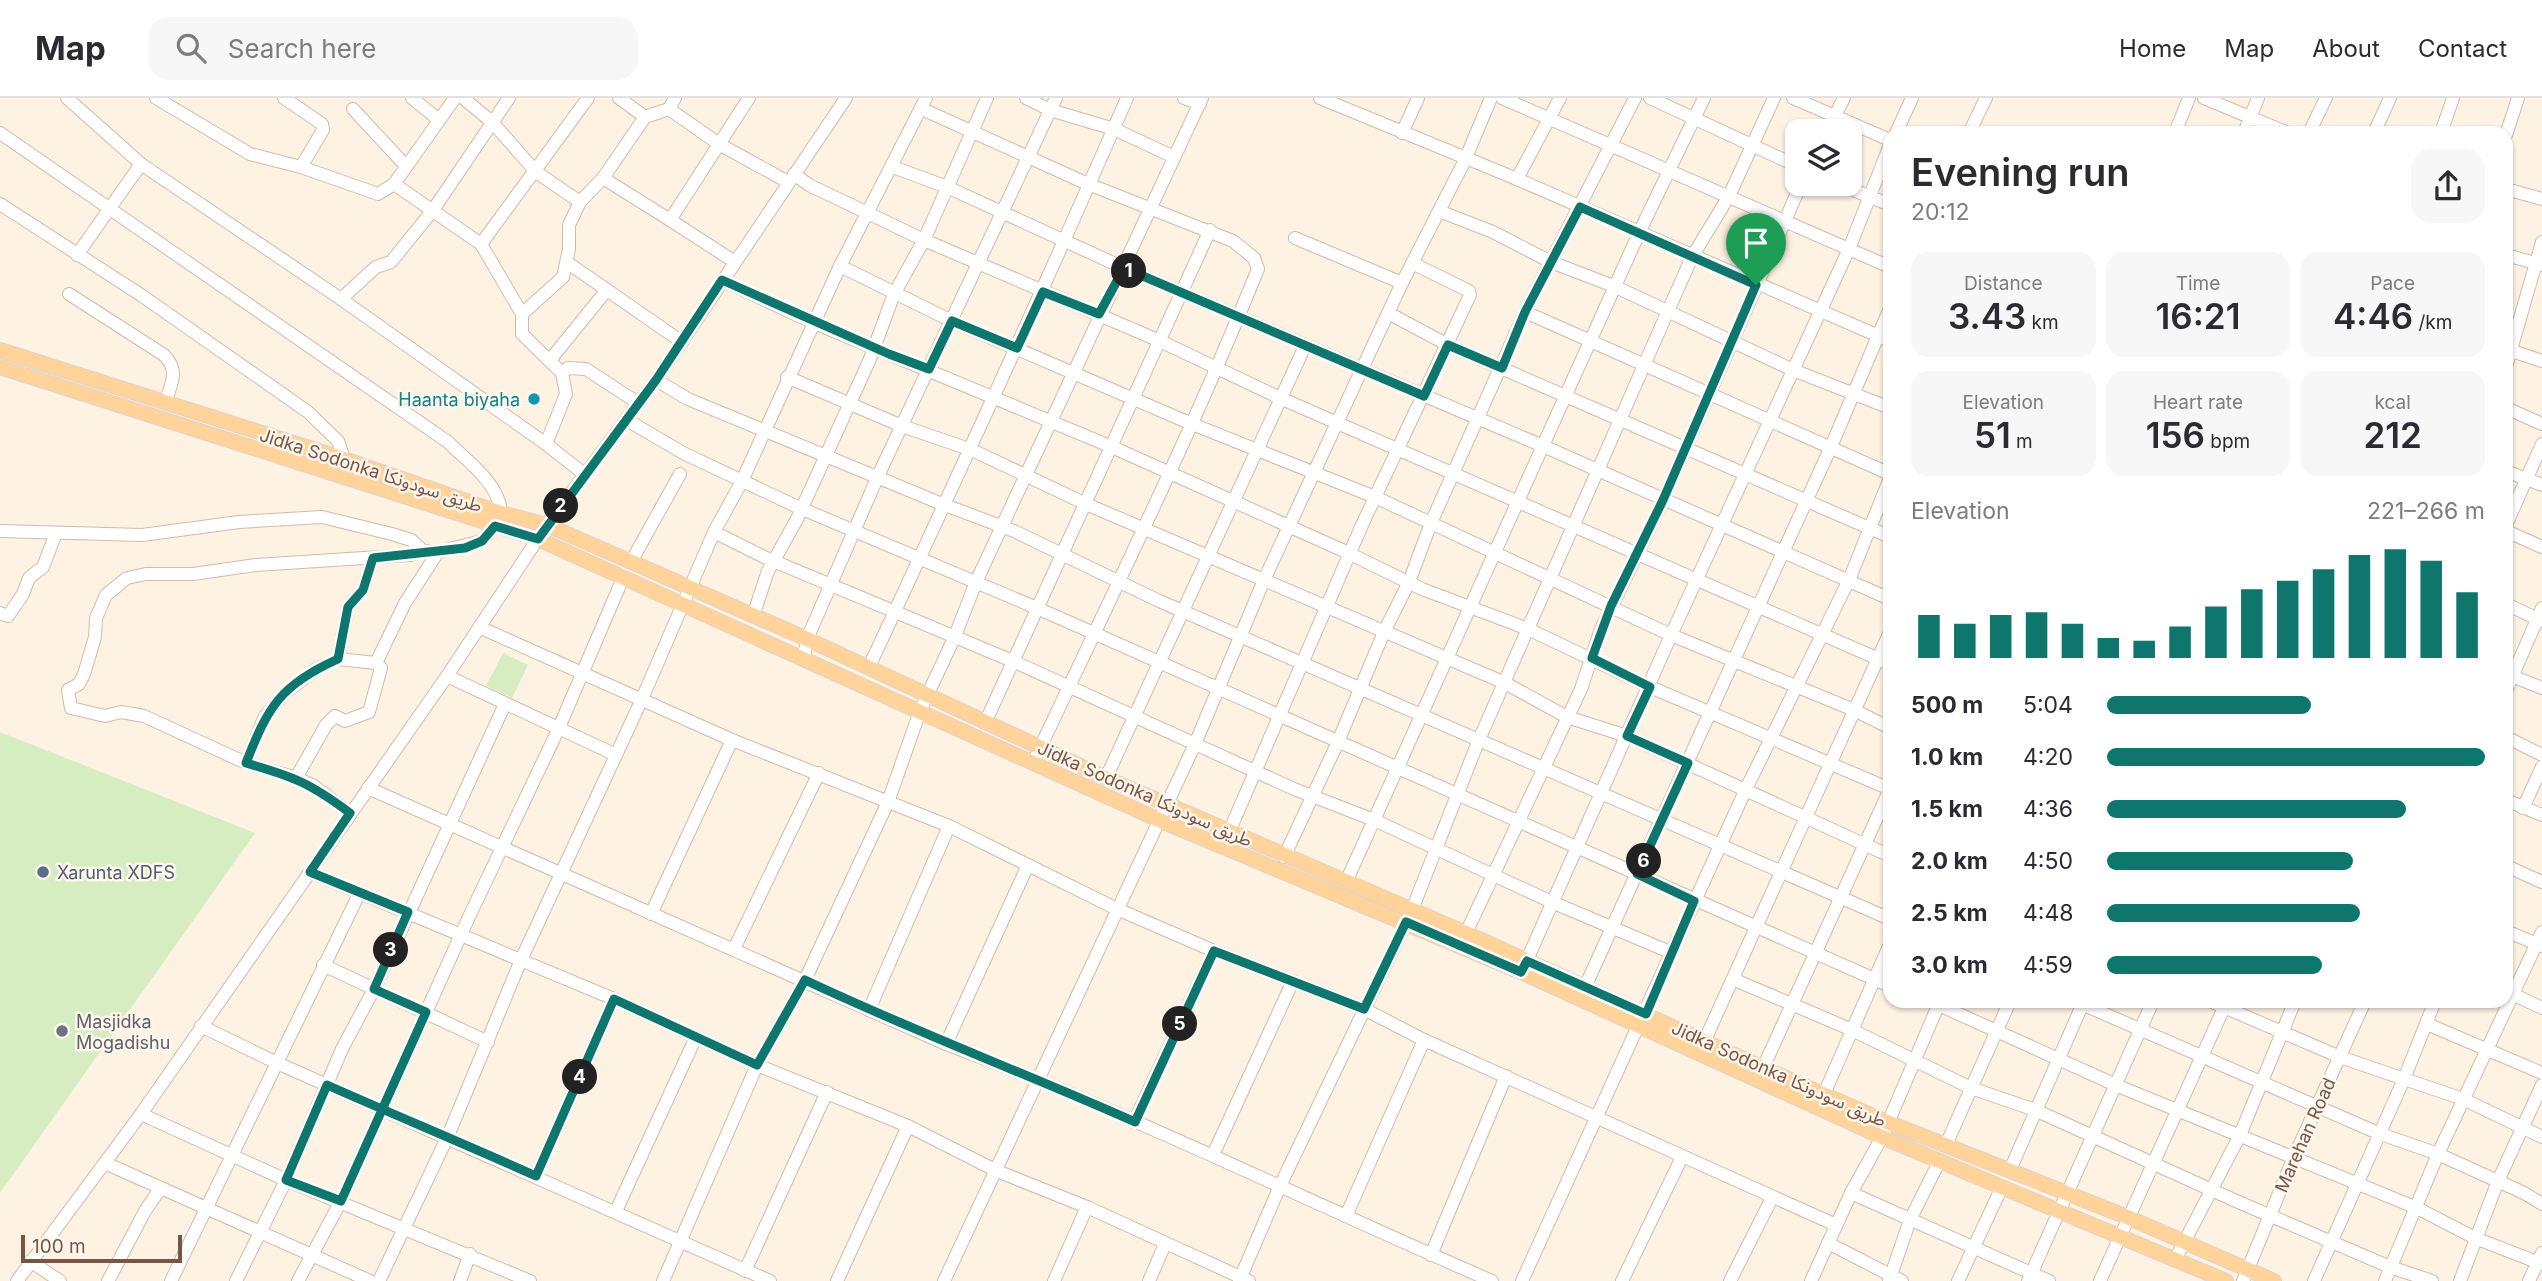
<!DOCTYPE html>
<html lang="en">
<head>
<meta charset="utf-8">
<style>
	:root { --surface:#fff; --page:#f7f7f7; --text:#2b2b33; --muted:#7c7c81; --line:#e1e1e2; --accent:#0f766e }
	body { margin:0; font-family:Inter,"Noto Sans Arabic",sans-serif; background:var(--page); color:var(--text); height:100vh; display:flex; flex-direction:column; font-size:26px; white-space:nowrap }
	* { box-sizing:border-box; margin:0 }
	p { font-size:23px; color:var(--muted) }
	.icon { flex:none; width:38px; height:38px; fill:none; stroke:currentColor; stroke-width:2; stroke-linecap:round; stroke-linejoin:round }
	.map { position:relative; flex:1; overflow:hidden }
	.details { position:absolute; left:1883px; top:28px; width:630px; height:882px; display:flex; flex-direction:column; background:var(--surface); border-radius:21px; box-shadow:0 2px 5px #0004 }
	.details>* { flex:none }
	.tools { position:absolute; left:1785px; top:21px; display:grid; gap:14px }
	.tools a { display:grid; place-items:center; width:77px; height:77px; border-radius:14px; background:var(--surface); box-shadow:0 2px 5px #0004; font-size:35px }
	.scale { position:absolute; left:21px; bottom:18px; width:161px; box-sizing:border-box; padding-left:7px; border:4px solid #795546; border-top:0; font-size:19px; line-height:24px; white-space:nowrap; color:#795546; -webkit-text-stroke:5px #fff6ec; paint-order:stroke }
	.pin { position:absolute; display:grid; place-items:center; width:60px; height:60px; color:#fff; margin:-72px -30px; border-radius:50% 50% 50% 0; rotate:-45deg; box-shadow:0 0 7px #0007 }
	.pin .icon { rotate:45deg }
	.km { position:absolute; width:35px; height:35px; margin:-18px; border-radius:50%; background:#222; color:#fff; font-size:19px; line-height:35px; text-align:center }
	.round { display:grid; place-items:center; flex:none; width:74px; height:74px; border-radius:21px; background:var(--page) }
	.headline { display:flex; align-items:center; justify-content:space-between; height:119px; padding:0 28px }
	h1 { font-size:38px; font-weight:600; line-height:52px }
	.stats { display:grid; grid-template-columns:repeat(3,1fr); gap:10px; height:119px; padding:7px 28px }
	.stats div { display:grid; align-content:center; border-radius:18px; background:var(--page); text-align:center }
	.stats b { font-size:35px; font-weight:600 }
	.stats small { font-size:19px; font-weight:400 }
	.stats p { font-size:19px }
	.chart { height:196px; padding:14px 28px }
	.chart p { display:flex; justify-content:space-between }
	.chart svg { width:100%; height:126px; margin-top:7px; stroke:var(--accent); stroke-width:6 }
	ul { padding:0 28px; list-style:none; font-size:23px }
	li { display:grid; grid-template-columns:112px 84px 1fr; align-items:center; height:52px }
	li i { height:18px; border-radius:9px; background:var(--accent) }
	header { display:flex; align-items:center; gap:42px; box-sizing:border-box; height:98px; padding:0 35px; background:var(--surface); border-bottom:2px solid var(--line) }
	header strong { font-size:33px }
	nav { display:flex; gap:38px; margin-inline-start:auto; font-size:24px }
	.search { width:490px; height:63px; background:var(--page); display:flex; align-items:center; gap:18px; box-sizing:border-box; padding:0 24px; border-radius:21px; color:var(--muted); font-size:26px }
	.map>svg:first-child { display:block }
	.green { fill:#d5edc0 }
	.lines { fill:none; stroke-linecap:round; stroke-linejoin:round }
	.minor-casing { stroke:#d3baab; stroke-width:14 }
	.major-casing { stroke:#dcd3cf; stroke-width:16 }
	.minor { stroke:#fff; stroke-width:12 }
	.major { stroke:#ffd39a; stroke-width:14 }
	.route-casing { stroke:#fff; stroke-width:14 }
	.route { stroke:#0f766e; stroke-width:9 }
	.culture-dot { fill:#0f9aa8; stroke:#fff6ec; stroke-width:2.5 }
	.service-dot { fill:#5c6f8a; stroke:#fff6ec; stroke-width:2.5 }
	.worship-dot { fill:#6b7280; stroke:#fff6ec; stroke-width:2.5 }
	.labels { text-anchor:middle; dominant-baseline:central; stroke-width:5; stroke-linejoin:round; paint-order:stroke }
	.culture-label { font-size:18px; fill:#0d838f; stroke:#fff6ec; text-anchor:end }
	.street-label { font-size:18px; fill:#795546; stroke:#fff6ec }
	.service-label { font-size:18px; fill:#4e5e75; stroke:#fff6ec; text-anchor:start }
	.worship-label { font-size:18px; fill:#5b616d; stroke:#fff6ec; text-anchor:start }
</style>
</head>
<body>
<header>
<strong>Map</strong>
<div class="search"><svg class="icon" aria-label="search" viewBox="0 0 24 24"><circle cx="10" cy="10" r="6"/><path d="M15 15l6 6"/></svg>Search here</div>
<nav><a>Home</a><a>Map</a><a>About</a><a>Contact</a></nav>
</header>
<div class="map">
<svg width="2542" height="1183" viewBox="0 0 2542 1183">
	<rect width="100%" height="100%" fill="#fef2e3"/>
	<g class="green">
		<path d="M503,555L528,567L512,600L486,588Z"/>
		<path d="M0,634L255,735L0,1095Z"/>
	</g>
	<g class="lines">
		<g class="minor-casing">
			<g id="minor">
				<path d="M67,0L141,66L341,201L546,346L584,376"/>
				<path d="M156,0L250,56L301,69L378,96L394,86L481,146L522,216V236L562,275L568,270L586,271L638,305"/>
				<path d="M284,0L322,26L323,32L301,69"/>
				<path d="M412,0L439,22"/>
				<path d="M463,0L492,24L536,74L580,104"/>
				<path d="M619,0L645,19"/>
				<path d="M1026,0L1050,12L1114,31L1174,59"/>
				<path d="M1184,0L1200,6"/>
				<path d="M1320,0L1517,81L1890,243"/>
				<path d="M1502,0L1890,169"/>
				<path d="M1650,0L1797,68"/>
				<path d="M1793,0L1890,42"/>
				<path d="M2204,0L2288,35"/>
				<path d="M353,11L406,68"/>
				<path d="M669,11L719,46L788,84"/>
				<path d="M922,11L1088,86L1233,143L1254,160L1258,171C1190,339 1110,501 1033,665"/>
				<path d="M1827,33L1844,0"/>
				<path d="M0,35L448,344C467,363 500,386 501,415"/>
				<path d="M1402,35L1418,0"/>
				<path d="M1896,35L1912,0"/>
				<path d="M1969,35L1986,0"/>
				<path d="M2175,35L2189,0"/>
				<path d="M2244,35L2258,0"/>
				<path d="M2309,35L2326,0"/>
				<path d="M2374,35L2390,0"/>
				<path d="M2441,35L2453,0"/>
				<path d="M2506,37L2518,0"/>
				<path d="M893,69L947,89L1124,170L1543,348L1890,501"/>
				<path d="M794,76L809,87L924,142L1160,243L1280,300L1890,566"/>
				<path d="M603,80L670,122"/>
				<path d="M1517,81L1560,0"/>
				<path d="M394,86L455,0"/>
				<path d="M1839,86L1890,107"/>
				<path d="M2506,91L2542,101"/>
				<path d="M0,106L141,197L308,314L338,343L344,361"/>
				<path d="M1439,113L1493,134L1551,164L1616,189L1793,272L1890,310"/>
				<path d="M1295,140L1402,185"/>
				<path d="M481,146L588,0"/>
				<path d="M77,157L141,66"/>
				<path d="M2506,157L2542,167"/>
				<path d="M735,164L670,122L749,0"/>
				<path d="M568,165L682,244"/>
				<path d="M840,168L952,223L1192,326L1375,399L1671,537L1854,612L1890,630"/>
				<path d="M722,182L812,224L1112,349L1342,452L1422,491L1528,531L1650,589L1890,691"/>
				<path d="M69,196L164,257C180,273 171,286 165,305"/>
				<path d="M341,201L376,169L391,164L433,112L509,0"/>
				<path d="M1525,214L1890,376"/>
				<path d="M522,216L563,179L569,151V127L580,104L603,80L645,19L669,11L675,0"/>
				<path d="M1390,216L1448,247L1890,439"/>
				<path d="M2506,251L2542,263"/>
				<path d="M550,262L606,193"/>
				<path d="M2506,269L2542,144"/>
				<path d="M787,279L902,328L972,352L1086,406L1505,585L1567,619L1627,638L1890,758"/>
				<path d="M656,282L688,301L942,406L1014,433L1157,502L1890,821"/>
				<path d="M2506,310L2542,326"/>
				<path d="M627,322L683,355L800,410L1037,510L1890,888"/>
				<path d="M546,346L566,296L562,275"/>
				<path d="M2506,373L2542,387"/>
				<path d="M2506,427L2542,346"/>
				<path d="M0,433L142,437L239,424L322,419L392,436L411,442L423,453L438,454L482,443L495,428"/>
				<path d="M2506,433L2542,449"/>
				<path d="M714,434L764,459L1015,564L1294,691L1374,722L1554,805L1670,854"/>
				<path d="M631,464L680,376"/>
				<path d="M2506,506L2542,523"/>
				<path d="M0,515L8,518L23,496L29,480L43,469L56,435"/>
				<path d="M753,518L768,473L797,421L870,261L894,196L924,142L987,0"/>
				<path d="M479,529L732,642L949,728L1117,811L1214,853L1364,911L1424,942L1836,1127"/>
				<path d="M804,560L807,541L878,378L1056,0"/>
				<path d="M338,561L348,509L363,492L373,460"/>
				<path d="M376,565L405,505L438,454"/>
				<path d="M869,569C957,380 1044,191 1127,0"/>
				<path d="M2507,576L2542,590"/>
				<path d="M447,578L616,657"/>
				<path d="M2506,593L2542,510"/>
				<path d="M985,625L1210,132"/>
				<path d="M2506,639L2542,657"/>
				<path d="M246,665L265,618L285,595L316,571L338,561L376,565"/>
				<path d="M296,680L326,627L335,618L345,623L369,614L381,570L376,565"/>
				<path d="M1106,680L1305,248"/>
				<path d="M368,690L946,946C1132,1016 1309,1104 1492,1183"/>
				<path d="M2506,702L2542,717"/>
				<path d="M2523,710L2542,669"/>
				<path d="M350,715L314,688L296,680L246,665L144,618L121,614L105,618L71,610L68,592L79,586L84,576L95,539L96,520L106,497L127,480L146,476H193L256,467L410,457L423,453"/>
				<path d="M1229,734L1362,427L1470,197L1469,193L1412,165"/>
				<path d="M1284,759L1337,646L1384,534L1409,484L1431,425L1525,214L1635,0"/>
				<path d="M2506,768L2542,784"/>
				<path d="M310,774L614,901L757,967L908,1028L997,1073L1087,1109L1249,1183"/>
				<path d="M1346,784L1639,135L1704,0"/>
				<path d="M651,816L732,642"/>
				<path d="M2506,833L2542,848"/>
				<path d="M1466,835L1581,591L1601,531L1663,402L1801,86"/>
				<path d="M734,851L819,675"/>
				<path d="M323,867L488,944"/>
				<path d="M1523,871L1671,537L1849,151L1890,47"/>
				<path d="M1735,882L1850,931L1971,990L2035,1012L2236,1103L2390,1169L2432,1183"/>
				<path d="M1585,889L1830,351L1890,210"/>
				<path d="M2506,893L2542,910"/>
				<path d="M1930,903L2118,988L2417,1110L2475,1140L2542,1166"/>
				<path d="M2075,903L2378,1035L2438,1056L2524,1095L2542,1106"/>
				<path d="M2210,903L2340,959L2463,1001L2542,1039"/>
				<path d="M869,912L949,728"/>
				<path d="M2427,926L2542,975"/>
				<path d="M201,928L277,965L770,1183"/>
				<path d="M1704,944L1890,534"/>
				<path d="M946,946L1028,767"/>
				<path d="M1763,970L1890,691"/>
				<path d="M1824,996L1890,846"/>
				<path d="M141,1016L286,1082L530,1183"/>
				<path d="M1134,1024L1214,853"/>
				<path d="M1946,1047L2010,903"/>
				<path d="M1213,1057L1293,883"/>
				<path d="M105,1065L370,1183"/>
				<path d="M2010,1072L2084,903"/>
				<path d="M536,1078L614,901"/>
				<path d="M1851,1095L2049,1183"/>
				<path d="M616,1113L696,939"/>
				<path d="M1346,1118L1424,942"/>
				<path d="M1828,1145L1902,1183"/>
				<path d="M1431,1157L1506,978"/>
				<path d="M2176,1160L2240,1037L2295,903"/>
				<path d="M30,1163L60,1183"/>
				<path d="M745,1173L827,994"/>
				<path d="M17,1183L141,1016L447,578L547,427L656,282L846,0"/>
				<path d="M108,1183L145,1113L160,1091"/>
				<path d="M171,1183L360,794"/>
				<path d="M236,1183L286,1082L342,951L374,891L505,606"/>
				<path d="M298,1183L341,1103L468,821L558,632L623,480"/>
				<path d="M379,1183L448,1038L521,862L642,601L714,434L742,383L840,168L926,0"/>
				<path d="M460,1183L470,1156"/>
				<path d="M663,1183L757,967L805,882L888,704L920,613L955,538L976,484L1202,0"/>
				<path d="M837,1183L908,1028"/>
				<path d="M944,1183L1195,646L1264,482L1402,185L1465,62L1491,0"/>
				<path d="M1054,1183L1087,1109"/>
				<path d="M1149,1183L1165,1146"/>
				<path d="M1239,1183L1280,1088L1412,812L1478,644L1668,213L1692,159L1729,98L1774,0"/>
				<path d="M1522,1183L1745,693L1849,482L1890,380"/>
				<path d="M1622,1183L1682,1059"/>
				<path d="M1730,1183L1772,1100"/>
				<path d="M1811,1183L1851,1095L1882,1039L1940,903"/>
				<path d="M1889,1183L1910,1122L1940,1062"/>
				<path d="M1958,1183L2002,1089"/>
				<path d="M2028,1183L2153,903"/>
				<path d="M2100,1183L2227,903"/>
				<path d="M2243,1183L2294,1059L2365,903"/>
				<path d="M2314,1183L2404,981L2435,903"/>
				<path d="M2385,1183L2438,1056L2542,834"/>
				<path d="M2460,1183L2498,1083L2542,987"/>
				<path d="M2529,1183L2542,1155"/>
			</g>
		</g>
		<g class="major-casing">
			<g id="major">
				<path d="M0,252L344,361L501,415L547,427L807,541L1106,680L1466,835L1763,970L1887,1024L2127,1119L2274,1183"/>
				<path d="M0,269L538,441L1159,722L1521,874L1882,1039L2226,1183"/>
			</g>
		</g>
		<use href="#minor" class="minor"/>
		<use href="#major" class="major"/>
	</g>
	<g class="lines">
		<g class="route-casing">
			<path id="route" d="M1756,187L1580,109L1525,214L1502,270L1448,247L1424,298L1124,170L1099,216L1043,194L1017,250L952,223L929,271L889,256L722,182L656,282L538,441L495,428L482,443L465,450L373,460L363,492L348,509L338,561C280,587 268,609 246,665C294,679 310,685 350,715L310,774L408,814L374,891L426,914L341,1103L286,1082L327,987C397,1018 467,1047 536,1078L614,901L757,967L805,882C913,933 1025,975 1135,1024L1214,853L1364,911L1406,824L1521,874L1527,863L1646,916L1694,803L1637,776L1688,665L1627,638L1650,589L1592,560L1611,508L1663,402L1756,187"/>
		</g>
		<use href="#route" class="route"/>
	</g>
	<circle class="culture-dot" cx="534" cy="301" r="7"/>
	<circle class="service-dot" cx="43" cy="774" r="7"/>
	<circle class="worship-dot" cx="62" cy="933" r="7"/>
	<g class="labels">
		<g class="culture-label">
			<text x="520" y="301">Haanta biyaha</text>
		</g>
		<g class="street-label">
			<text transform="translate(371 372) rotate(18)">Jidka Sodonka طريق سودونكا</text>
			<text transform="translate(1145 696) rotate(24)">Jidka Sodonka طريق سودونكا</text>
			<text transform="translate(1779 976) rotate(24)">Jidka Sodonka طريق سودونكا</text>
			<text transform="translate(2305 1037) rotate(-66)">Marehan Road</text>
		</g>
		<g class="service-label">
			<text x="57" y="774">Xarunta XDFS</text>
		</g>
		<g class="worship-label">
			<text x="76" y="923">Masjidka<tspan x="76" dy="21">Mogadishu</tspan></text>
		</g>
	</g>
</svg>
<div class="tools">
<a><svg class="icon" aria-label="layers" viewBox="0 0 24 24"><path d="M12 4l9 5-9 5-9-5zM3 14l9 5 9-5"/></svg></a>
</div>
<div class="scale">100 m</div>
<div class="pin" style="left:1756px;top:187px;background:#1e9e55"><svg class="icon" aria-label="arrive" viewBox="0 0 24 24"><path d="M6 21V4h12l-3 4 3 4H6"/></svg></div>
<b class="km" style="left:1129px;top:173px">1</b>
<b class="km" style="left:561px;top:408px">2</b>
<b class="km" style="left:391px;top:852px">3</b>
<b class="km" style="left:580px;top:979px">4</b>
<b class="km" style="left:1180px;top:926px">5</b>
<b class="km" style="left:1644px;top:763px">6</b>
<section class="details">
<div class="headline"><div><h1>Evening run</h1><p>20:12</p></div><a class="round"><svg class="icon" aria-label="share" viewBox="0 0 24 24"><path d="M12 15V3M7 8l5-5 5 5M5 13v7h14v-7"/></svg></a></div>
<div class="stats">
<div><p>Distance</p><b>3.43<small> km</small></b></div>
<div><p>Time</p><b>16:21</b></div>
<div><p>Pace</p><b>4:46<small> /km</small></b></div>
</div>
<div class="stats">
<div><p>Elevation</p><b>51<small> m</small></b></div>
<div><p>Heart rate</p><b>156<small> bpm</small></b></div>
<div><p>kcal</p><b>212</b></div>
</div>
<div class="chart"><p><span>Elevation</span>221–266 m</p>
<svg viewBox="0 0 160 44" preserveAspectRatio="none"><path d="M5 44V29M15 44V32M25 44V29M35 44V28M45 44V32M55 44V37M65 44V38M75 44V33M85 44V26M95 44V20M105 44V17M115 44V13M125 44V8M135 44V6M145 44V10M155 44V21"/></svg>
</div>
<ul>
<li><b>500 m</b>5:04<i style="width:54%"></i></li>
<li><b>1.0 km</b>4:20<i style="width:100%"></i></li>
<li><b>1.5 km</b>4:36<i style="width:79%"></i></li>
<li><b>2.0 km</b>4:50<i style="width:65%"></i></li>
<li><b>2.5 km</b>4:48<i style="width:67%"></i></li>
<li><b>3.0 km</b>4:59<i style="width:57%"></i></li>
</ul>
</section>
</div>
</body>
</html>
